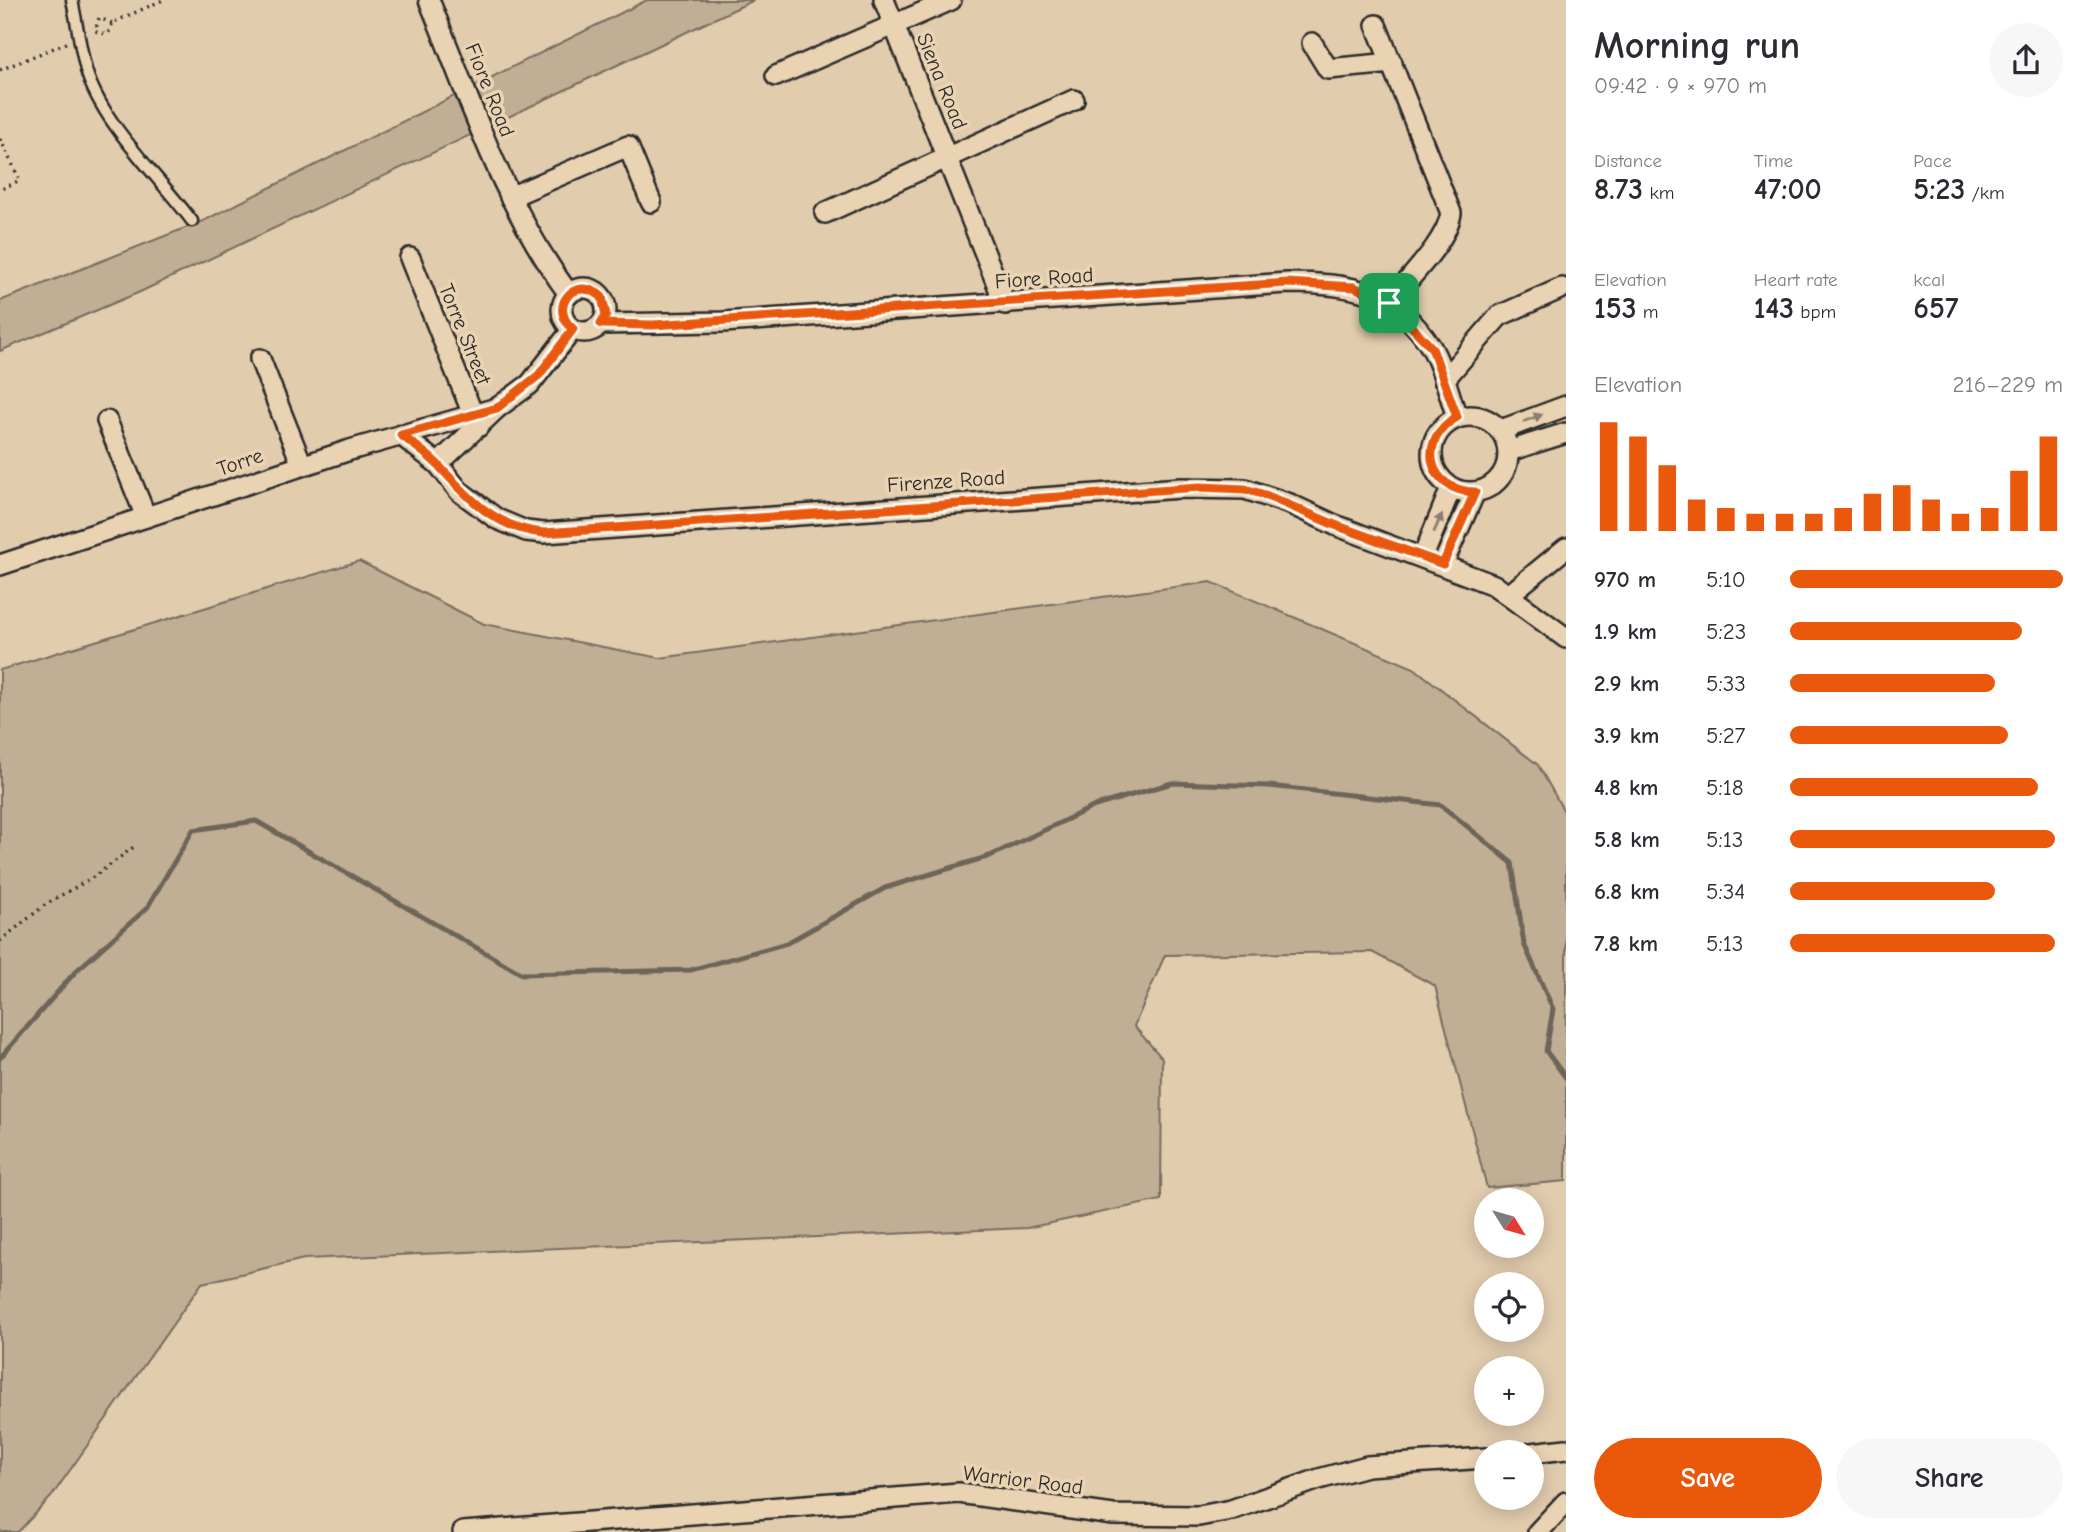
<!DOCTYPE html>
<html lang="en">
<head>
<meta charset="utf-8">
<style>
	:root { --surface:#fff; --page:#f7f7f7; --text:#2b2b33; --muted:#7c7c81; --accent:#ea580c }
	body { margin:0; font-family:"Comic Neue",sans-serif; background:var(--page); color:var(--text); height:100vh; display:flex; flex-direction:column; font-size:26px; white-space:nowrap }
	* { box-sizing:border-box; margin:0 }
	p { font-size:23px; color:var(--muted) }
	.icon { flex:none; width:38px; height:38px; fill:none; stroke:currentColor; stroke-width:2; stroke-linecap:round; stroke-linejoin:round }
	.map { position:relative; flex:1; overflow:hidden }
	.sheet { display:flex; flex-direction:column; background:var(--surface); width:525px }
	.sheet>* { flex:none }
	.needle { width:46px; rotate:127deg }
	.controls { position:absolute; left:1474px; top:1188px; display:grid; gap:14px }
	.controls a { display:grid; place-items:center; width:70px; height:70px; border-radius:50%; background:var(--surface); box-shadow:0 4px 18px #0003; font-size:35px }
	.pin { position:absolute; display:grid; place-items:center; width:60px; height:60px; color:#fff; margin:-30px; border-radius:14px; box-shadow:0 4px 10px #0006 }
	.round { display:grid; place-items:center; flex:none; width:74px; height:74px; border-radius:37px; background:var(--page) }
	.head { display:flex; align-items:center; justify-content:space-between; height:119px; padding:0 28px }
	h1 { font-size:38px; font-weight:600; line-height:52px }
	.metrics { display:grid; grid-template-columns:repeat(3,1fr); gap:10px; height:119px; padding:7px 28px }
	.metrics div { display:grid; align-content:center }
	.metrics b { font-size:30px; font-weight:600 }
	.metrics small { font-size:19px; font-weight:400 }
	.metrics p { font-size:19px }
	.chart { height:196px; padding:14px 28px }
	.chart p { display:flex; justify-content:space-between }
	.chart svg { width:100%; height:126px; margin-top:7px; stroke:var(--accent); stroke-width:6 }
	.primary-button { display:flex; gap:14px; margin-top:auto; padding:14px 28px }
	.primary-button a { flex:1; height:80px; border-radius:42px; background:var(--accent); color:#fff; font-size:28px; font-weight:600; line-height:80px; text-align:center }
	.primary-button a+a { background:var(--page); color:var(--text) }
	ul { padding:0 28px; list-style:none; font-size:23px }
	li { display:grid; grid-template-columns:112px 84px 1fr; align-items:center; height:52px }
	li i { height:18px; border-radius:9px; background:var(--accent) }
	main { display:flex; flex:1; min-height:0 }
	.map>svg:first-child { display:block }
	.green { fill:#c1af95; stroke:#766d60; stroke-width:2 }
	.lines { fill:none; stroke-linecap:round; stroke-linejoin:round }
	.stream { stroke:#6c6559; stroke-width:5 }
	.service-casing { stroke:#2b2b2b; stroke-width:15 }
	.minor-casing { stroke:#2b2b2b; stroke-width:24 }
	.path { stroke:#2b2b2b; stroke-width:3.5; stroke-dasharray:2 5; stroke-linecap:butt }
	.service { stroke:#ead3b3; stroke-width:10 }
	.minor { stroke:#ead3b3; stroke-width:19 }
	.oneway { fill:#8a7f6f }
	.route-casing { stroke:#fff; stroke-width:14 }
	.route { stroke:#ea580c; stroke-width:9 }
	.labels { text-anchor:middle; dominant-baseline:central; stroke-width:7; stroke-linejoin:round; paint-order:stroke }
	.street-label { font-size:21px; fill:#2b2b2b; stroke:#ead3b3 }
</style>
</head>
<body>
<main>
<div class="map">
<svg width="1566" height="1532" viewBox="0 0 1566 1532">
	<rect width="100%" height="100%" fill="#e2ccae"/>
	<filter id="ink" filterUnits="userSpaceOnUse"><feTurbulence type="fractalNoise" baseFrequency=".0143" numOctaves="2"/><feDisplacementMap in="SourceGraphic" scale="14" xChannelSelector="R" yChannelSelector="G"/><feConvolveMatrix kernelMatrix="1 2 1 2 8 2 1 2 1" color-interpolation-filters="sRGB"/></filter>
	<g filter="url(#ink)">
		<g class="green">
			<path d="M647,0H754L140,292L0,351V301L203,221Z"/>
			<path d="M359,561L484,624L660,658L1211,582L1414,668L1538,765L1566,815V1181L1487,1188L1435,986L1372,952L1165,955L1134,1026L1162,1058L1161,1200L1027,1228L304,1259L202,1283L51,1497L18,1532H0V670Z"/>
		</g>
		<g class="lines">
			<path class="stream" d="M0,1058L76,971L147,908L193,830L256,821L522,974L691,970L787,943L885,888L990,856L1095,806L1172,783L1269,786L1441,805L1512,863L1524,944L1553,1009L1546,1051L1566,1078"/>
			<g class="service-casing">
				<path id="service" d="M72,0C77,23 80,47 86,70C102,124 158,175 192,221"/>
			</g>
			<g class="minor-casing">
				<g id="minor">
					<path d="M429,0C470,100 504,207 569,294"/>
					<path d="M884,0L1005,304"/>
					<path d="M1376,25L1451,213C1447,242 1408,279 1389,303"/>
					<path d="M1312,43L1328,69L1392,63"/>
					<path d="M776,76L951,0"/>
					<path d="M510,197L628,146L651,202"/>
					<path d="M825,213L1074,100"/>
					<path d="M410,258L478,427"/>
					<circle cx="584" cy="310" r="22"/>
					<path d="M601,324L723,322L1287,283C1349,283 1395,290 1431,347C1443,367 1449,395 1457,417"/>
					<path d="M260,359L302,465"/>
					<path d="M1444,380L1499,316L1562,288"/>
					<circle cx="1470" cy="454" r="38"/>
					<path d="M107,421L146,517"/>
					<path d="M1501,430L1566,406"/>
					<path d="M401,435L438,464L459,491L497,519L526,531L544,533L1181,488L1245,489L1290,504L1335,525L1494,585L1566,638"/>
					<path d="M1509,451L1566,433"/>
					<path d="M438,464L497,408L530,384L573,329"/>
					<path d="M1423,557L1451,488"/>
					<path d="M1443,564L1475,492"/>
					<path d="M0,565L350,450L497,408"/>
					<path d="M1510,594L1566,548"/>
					<path d="M1531,1453L1566,1449"/>
					<path d="M463,1532L959,1493L1113,1515L1199,1516L1231,1510L1319,1479L1367,1466L1486,1458"/>
					<path d="M1538,1532L1566,1502"/>
				</g>
			</g>
			<g class="path">
				<path d="M112,23L99,18L95,31L106,34L111,30L112,23L163,0"/>
				<path d="M0,70L66,43"/>
				<path d="M0,139L20,180L0,190"/>
				<path d="M0,941L46,904L95,876L135,846"/>
			</g>
			<use href="#service" class="service"/>
			<use href="#minor" class="minor"/>
		</g>
		<defs><path id="oneway-solid" d="M-6-.8H1V-3.2L6.5 0L1 3.2V.8H-6Z" transform="scale(1.75)"/></defs>
		<g class="oneway">
			<use href="#oneway-solid" transform="translate(1533 418) rotate(-21)"/>
			<use href="#oneway-solid" transform="translate(1438 523) rotate(-66)"/>
		</g>
	</g>
	<g class="lines" filter="url(#ink)">
		<g class="route-casing">
			<path id="route" d="M1287,283L1354,287L1389,303L1432,348L1457,417C1416,440 1427,491 1475,492L1443,564L1335,525L1265,495L1245,489L1200,487L544,533C497,529 469,499 440,467C429,455 414,445 401,435L497,408L539,375L573,329C547,308 575,273 602,297L606,315L601,324L653,325Z"/>
		</g>
		<use href="#route" class="route"/>
	</g>
	<g class="labels">
		<g class="street-label">
			<text transform="translate(942 81) rotate(68)">Siena Road</text>
			<text transform="translate(490 90) rotate(68)">Fiore Road</text>
			<text transform="translate(1044 278) rotate(-4)">Fiore Road</text>
			<text transform="translate(465 334) rotate(68)">Torre Street</text>
			<text transform="translate(240 462) rotate(-19)">Torre</text>
			<text transform="translate(946 481) rotate(-4)">Firenze Road</text>
			<text transform="translate(1023 1480) rotate(7)">Warrior Road</text>
		</g>
	</g>
</svg>
<div class="controls">
<a><svg class="needle" viewBox="-14 -14 28 28"><path d="M0-13l5 13h-10z" fill="#e53935"/><path d="M0 13l5-13h-10z" fill="#7c7c81"/></svg></a>
<a><svg class="icon" aria-label="locate" viewBox="0 0 24 24"><circle cx="12" cy="12" r="6"/><path d="M12 2v4M12 18v4M2 12h4M18 12h4"/></svg></a>
<a>+</a>
<a>−</a>
</div>
<div class="pin" style="left:1389px;top:303px;background:#1e9e55"><svg class="icon" aria-label="arrive" viewBox="0 0 24 24"><path d="M6 21V4h12l-3 4 3 4H6"/></svg></div>
</div>
<section class="sheet">
<div class="head"><div><h1>Morning run</h1><p>09:42 · 9 × 970 m</p></div><a class="round"><svg class="icon" aria-label="share" viewBox="0 0 24 24"><path d="M12 15V3M7 8l5-5 5 5M5 13v7h14v-7"/></svg></a></div>
<div class="metrics">
<div><p>Distance</p><b>8.73<small> km</small></b></div>
<div><p>Time</p><b>47:00</b></div>
<div><p>Pace</p><b>5:23<small> /km</small></b></div>
</div>
<div class="metrics">
<div><p>Elevation</p><b>153<small> m</small></b></div>
<div><p>Heart rate</p><b>143<small> bpm</small></b></div>
<div><p>kcal</p><b>657</b></div>
</div>
<div class="chart"><p><span>Elevation</span>216–229 m</p>
<svg viewBox="0 0 160 44" preserveAspectRatio="none"><path d="M5 44V6M15 44V11M25 44V21M35 44V33M45 44V36M55 44V38M65 44V38M75 44V38M85 44V36M95 44V31M105 44V28M115 44V33M125 44V38M135 44V36M145 44V23M155 44V11"/></svg>
</div>
<ul>
<li><b>970 m</b>5:10<i style="width:100%"></i></li>
<li><b>1.9 km</b>5:23<i style="width:85%"></i></li>
<li><b>2.9 km</b>5:33<i style="width:75%"></i></li>
<li><b>3.9 km</b>5:27<i style="width:80%"></i></li>
<li><b>4.8 km</b>5:18<i style="width:91%"></i></li>
<li><b>5.8 km</b>5:13<i style="width:97%"></i></li>
<li><b>6.8 km</b>5:34<i style="width:75%"></i></li>
<li><b>7.8 km</b>5:13<i style="width:97%"></i></li>
</ul>
<div class="primary-button"><a>Save</a><a>Share</a></div>
</section>
</main>
</body>
</html>
